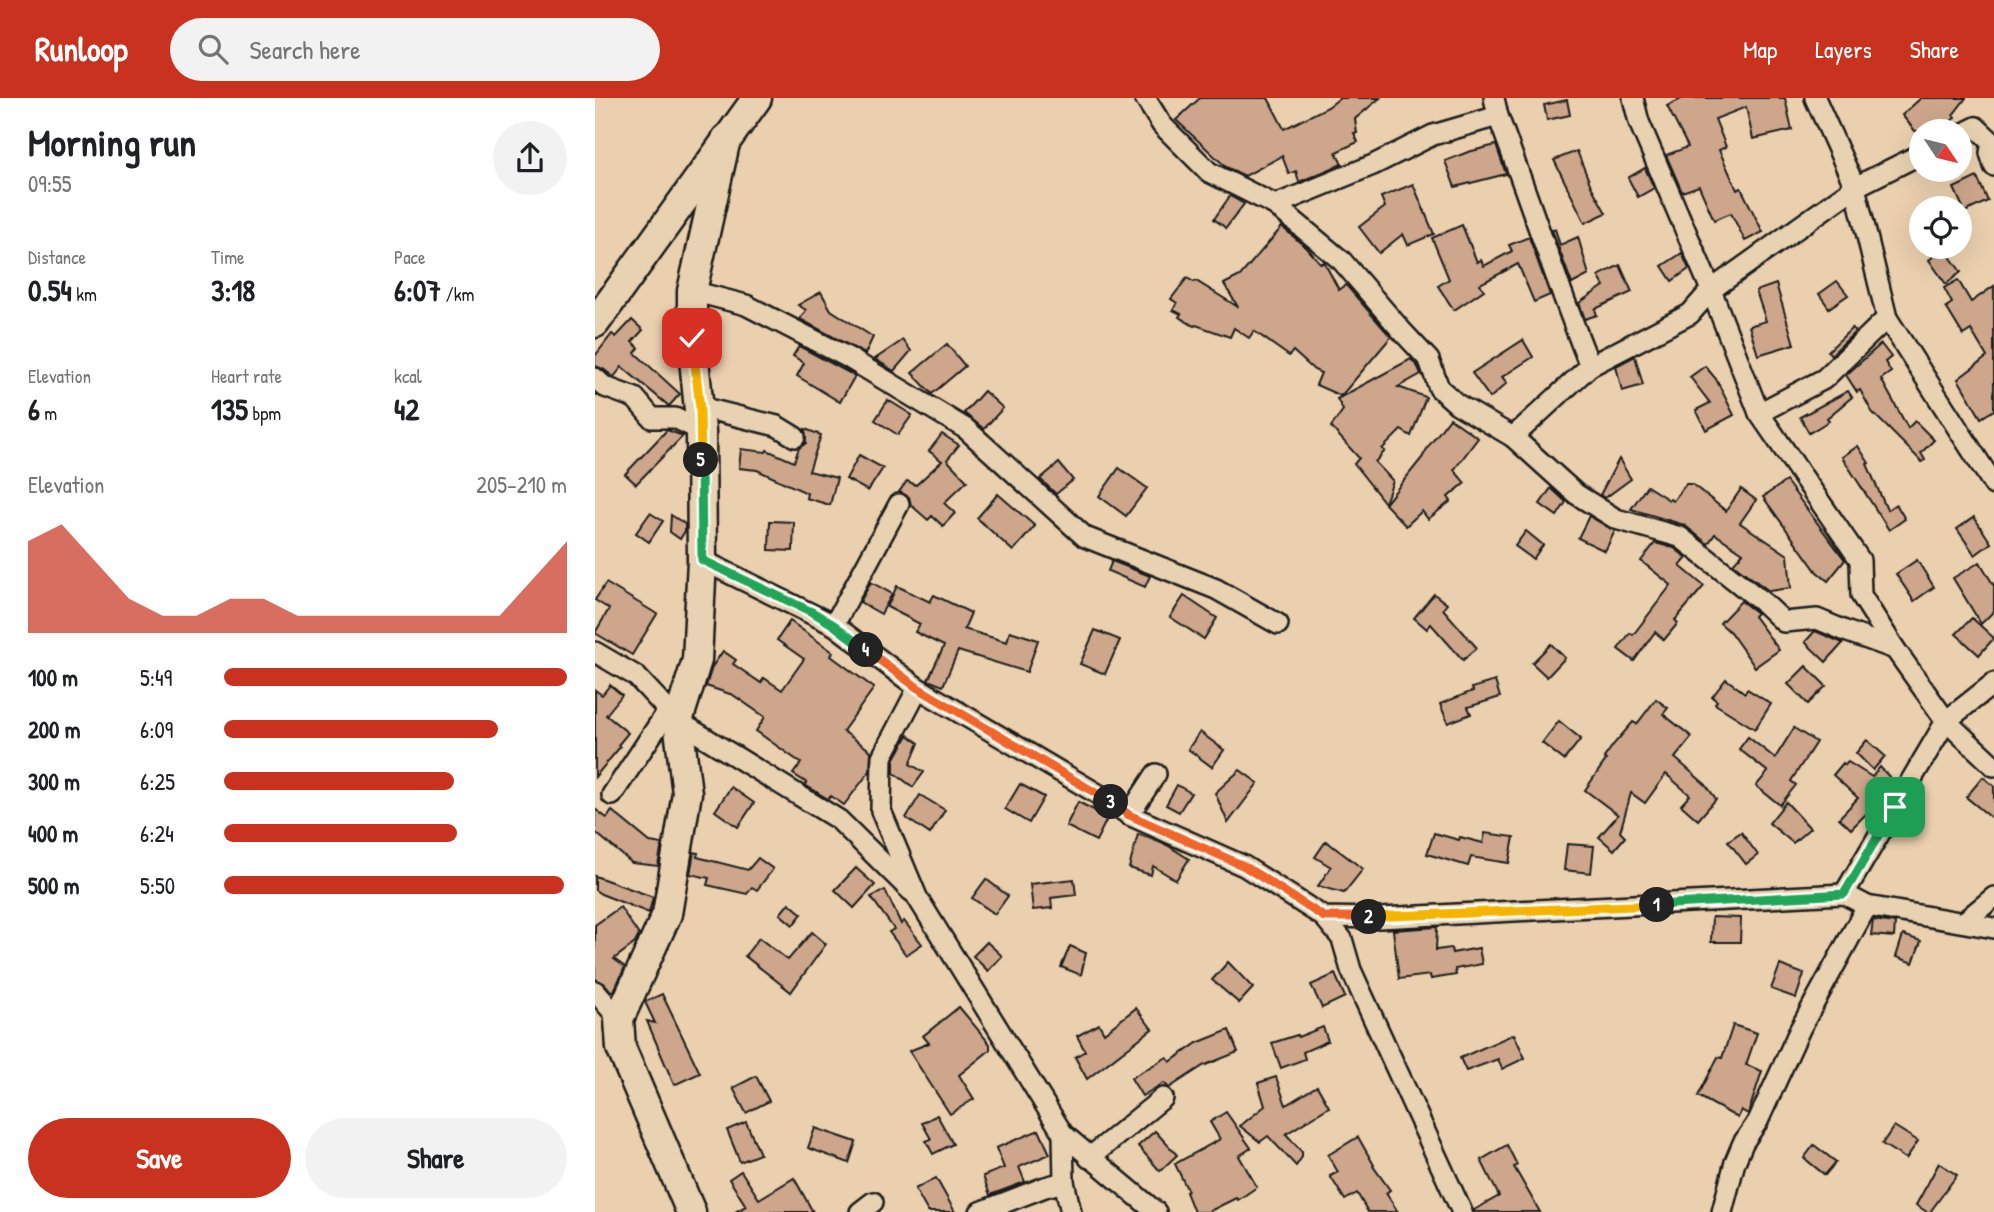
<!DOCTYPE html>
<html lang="en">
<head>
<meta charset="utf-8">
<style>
	:root { --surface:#fff; --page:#f2f2f2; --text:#202124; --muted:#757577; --accent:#c8321e }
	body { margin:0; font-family:"Patrick Hand",sans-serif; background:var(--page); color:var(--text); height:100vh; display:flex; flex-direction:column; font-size:26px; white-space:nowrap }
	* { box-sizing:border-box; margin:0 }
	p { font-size:23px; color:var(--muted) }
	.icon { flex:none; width:38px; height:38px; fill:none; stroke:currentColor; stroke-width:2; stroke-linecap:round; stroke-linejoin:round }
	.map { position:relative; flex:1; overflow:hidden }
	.side { display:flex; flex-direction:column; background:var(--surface); width:595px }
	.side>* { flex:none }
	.needle { width:46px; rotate:125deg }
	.buttons { position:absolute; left:1314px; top:21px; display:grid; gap:14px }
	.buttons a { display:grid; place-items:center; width:63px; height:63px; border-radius:50%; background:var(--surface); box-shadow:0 7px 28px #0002; font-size:35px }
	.pin { position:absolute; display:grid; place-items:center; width:60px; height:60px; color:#fff; margin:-30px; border-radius:14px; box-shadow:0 4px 10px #0006 }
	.km { position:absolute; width:35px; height:35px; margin:-18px; border-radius:50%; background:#222; color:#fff; font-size:19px; line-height:35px; text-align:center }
	.round { display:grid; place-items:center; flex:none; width:74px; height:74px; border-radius:37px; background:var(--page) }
	.summary { display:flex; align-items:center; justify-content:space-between; height:119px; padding:0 28px }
	h1 { font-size:38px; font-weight:700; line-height:52px }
	.stats { display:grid; grid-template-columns:repeat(3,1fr); gap:10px; height:119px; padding:7px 28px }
	.stats div { display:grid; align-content:center }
	.stats b { font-size:30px; font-weight:700 }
	.stats small { font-size:19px; font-weight:400 }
	.stats p { font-size:19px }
	.chart { height:196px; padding:14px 28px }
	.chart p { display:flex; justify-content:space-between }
	.chart svg { width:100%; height:126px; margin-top:7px; fill:var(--accent); opacity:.7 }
	.button { display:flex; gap:14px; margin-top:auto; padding:14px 28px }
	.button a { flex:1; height:80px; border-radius:42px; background:var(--accent); color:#fff; font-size:28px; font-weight:700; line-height:80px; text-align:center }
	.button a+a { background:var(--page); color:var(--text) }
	ul { padding:0 28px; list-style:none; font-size:23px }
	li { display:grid; grid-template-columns:112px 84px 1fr; align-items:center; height:52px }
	li i { height:18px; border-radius:9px; background:var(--accent) }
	header { display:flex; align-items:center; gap:42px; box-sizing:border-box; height:98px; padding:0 35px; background:var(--accent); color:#fff }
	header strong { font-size:33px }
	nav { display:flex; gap:38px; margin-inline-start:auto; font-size:24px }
	.search { width:490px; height:63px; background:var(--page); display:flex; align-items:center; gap:18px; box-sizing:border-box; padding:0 24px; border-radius:38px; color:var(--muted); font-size:26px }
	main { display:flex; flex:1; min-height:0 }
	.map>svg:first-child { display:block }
	.building { fill:#cda68c; stroke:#1c1c1c; stroke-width:2 }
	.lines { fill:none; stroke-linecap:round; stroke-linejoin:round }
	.street-casing { stroke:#1c1c1c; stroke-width:24 }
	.secondary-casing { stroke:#1c1c1c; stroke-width:33 }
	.street { stroke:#e8d2b1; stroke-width:19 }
	.secondary { stroke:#e8d2b1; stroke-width:28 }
	.split-1-casing { stroke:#fff; stroke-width:14 }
	.split-2-casing { stroke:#fff; stroke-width:14 }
	.split-3-casing { stroke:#fff; stroke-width:14 }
	.split-4-casing { stroke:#fff; stroke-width:14 }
	.split-5-casing { stroke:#fff; stroke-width:14 }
	.split-6-casing { stroke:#fff; stroke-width:14 }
	.split-1 { stroke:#22a559; stroke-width:9 }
	.split-2 { stroke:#f5b400; stroke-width:9 }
	.split-3 { stroke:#f0652b; stroke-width:9 }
	.split-4 { stroke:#f0652b; stroke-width:9 }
	.split-5 { stroke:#22a559; stroke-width:9 }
	.split-6 { stroke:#f5b400; stroke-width:9 }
</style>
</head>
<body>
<header>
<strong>Runloop</strong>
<div class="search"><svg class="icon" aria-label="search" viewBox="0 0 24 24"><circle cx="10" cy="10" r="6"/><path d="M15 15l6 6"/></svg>Search here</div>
<nav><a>Map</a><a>Layers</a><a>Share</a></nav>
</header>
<main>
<section class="side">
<div class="summary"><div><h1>Morning run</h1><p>09:55</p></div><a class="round"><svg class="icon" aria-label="share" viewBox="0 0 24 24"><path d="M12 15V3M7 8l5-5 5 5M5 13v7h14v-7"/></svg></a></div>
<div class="stats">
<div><p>Distance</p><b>0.54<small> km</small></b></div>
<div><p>Time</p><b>3:18</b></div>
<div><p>Pace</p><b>6:07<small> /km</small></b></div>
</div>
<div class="stats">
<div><p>Elevation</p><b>6<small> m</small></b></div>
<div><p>Heart rate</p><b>135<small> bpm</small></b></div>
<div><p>kcal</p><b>42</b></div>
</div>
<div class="chart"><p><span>Elevation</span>205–210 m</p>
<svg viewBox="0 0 160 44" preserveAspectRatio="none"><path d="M0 44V12L10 6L20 19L30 32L40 38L50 38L60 32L70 32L80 38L90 38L100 38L110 38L120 38L130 38L140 38L150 25L160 12V44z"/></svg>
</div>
<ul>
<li><b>100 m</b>5:49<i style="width:100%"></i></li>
<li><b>200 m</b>6:09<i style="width:80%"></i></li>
<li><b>300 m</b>6:25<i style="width:67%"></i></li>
<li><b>400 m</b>6:24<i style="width:68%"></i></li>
<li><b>500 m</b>5:50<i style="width:99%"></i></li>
</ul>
<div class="button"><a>Save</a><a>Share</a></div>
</section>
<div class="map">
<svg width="1399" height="1114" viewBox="0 0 1399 1114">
	<rect width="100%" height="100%" fill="#ebd0af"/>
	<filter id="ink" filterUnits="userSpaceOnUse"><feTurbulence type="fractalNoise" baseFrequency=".0143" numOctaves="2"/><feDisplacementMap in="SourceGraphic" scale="14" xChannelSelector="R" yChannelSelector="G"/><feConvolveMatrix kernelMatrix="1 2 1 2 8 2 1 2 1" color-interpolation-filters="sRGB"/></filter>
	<g filter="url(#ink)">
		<g class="building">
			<path d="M605,0H673L689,31L733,9L745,0H785L760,21L762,35H759L763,44L741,54L747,66L704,84L701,73L694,76L687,58L650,78L631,69L581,22Z"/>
			<path d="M1088,0H1190L1197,32L1158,41L1151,9L1120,21L1131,49L1124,52L1142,92L1146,90L1168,134L1150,143L1136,115L1119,122L1104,88L1087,94L1071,57L1093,49L1072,8Z"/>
			<path d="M1326,0H1371L1358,17L1360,19L1349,33H1320L1307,17Z"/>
			<path d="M972,2L975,17L952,22L949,7Z"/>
			<path d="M901,47L911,76L860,89L850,63L873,54Z"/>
			<path d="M982,53L996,88L1011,115L990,125L959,62Z"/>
			<path d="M1050,70L1059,90L1043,99L1033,80Z"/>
			<path d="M1382,79L1393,103L1370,114L1359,90Z"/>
			<path d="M818,86L839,136L813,147L808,136L784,155L764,129L790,109L786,99Z"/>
			<path d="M635,98L649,106L631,130L619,121Z"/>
			<path d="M867,127L882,164L886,162L889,168L917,153L914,147L934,139L955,197L939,204L923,166L885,186L889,192L859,212L843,188L854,181L837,140Z"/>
			<path d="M687,129L712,150L726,166L729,164L744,192L751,187L796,239L746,298L721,287L726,275L719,272L698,253L694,258L659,233L654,240L639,230L635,239L601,227L599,228L584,219L586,216L578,212L582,205L576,201L592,180L599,184L601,183L643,209L629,186L645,178Z"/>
			<path d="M960,131L965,147L983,139L994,177L977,186L957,132Z"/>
			<path d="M1349,150L1366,174L1351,186L1334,162Z"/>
			<path d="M1087,155L1094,171L1077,183L1067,168Z"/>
			<path d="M1025,167L1037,194L1000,211L1002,217L990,221L984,205L1009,188L1003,178Z"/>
			<path d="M1363,182L1376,204L1399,188V312L1386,320L1363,281L1392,259L1376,232L1368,237L1351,209L1357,205L1349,190Z"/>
			<path d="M1242,183L1253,197L1234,210L1224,196Z"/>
			<path d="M1181,186L1199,246L1163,257L1154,228L1171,223L1161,193Z"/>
			<path d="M226,194L236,212L278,239L270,256L205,221L211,212L203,207Z"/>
			<path d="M37,222L48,232L37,244L44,250L40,255L85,296L74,308L27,269L19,279L8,271L0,268V258L17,236L21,239Z"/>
			<path d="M1257,230L1260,234L1236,257L1233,253Z"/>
			<path d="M308,242L316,253L299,273L280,261Z"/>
			<path d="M928,242L938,259L907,279L912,285L895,300L877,275Z"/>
			<path d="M352,246L370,268L337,296L317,275Z"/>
			<path d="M1286,246L1296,259L1290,264L1296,274L1286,281L1313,330L1320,323L1339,342L1326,355L1330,362L1327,364L1277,314L1265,292L1262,294L1251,277Z"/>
			<path d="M204,248L260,278L245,304L202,278L209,265L198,258Z"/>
			<path d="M1040,258L1048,287L1027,293L1021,268Z"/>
			<path d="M816,261L823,269L826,276L803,289L831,299L816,338L806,332L787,351L790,353L780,364L798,383L790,405L759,366L764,360L736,329L748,312L742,301Z"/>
			<path d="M1110,268L1121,281L1139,317L1111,332L1101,312L1115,305L1095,279Z"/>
			<path d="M389,293L408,310L389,331L369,315Z"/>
			<path d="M1253,293L1257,299L1232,320L1234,323L1214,335L1205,319Z"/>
			<path d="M293,302L317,317L303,337L280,322Z"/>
			<path d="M855,320L883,340L859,372L870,385L853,399L856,403L833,421L827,413L811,428L790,406L827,360L833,349Z"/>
			<path d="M210,331L226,337L214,373L242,380L235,407L211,400L212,395L162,372L144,370L146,351L171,354L172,352L199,364L204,350L211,345Z"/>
			<path d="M72,332L88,338L41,386L30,376Z"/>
			<path d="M347,336L364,347L352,362L372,383L349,405L360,415L348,428L337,418L333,422L316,407L314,399L304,394L312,383L321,387L347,363L334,353Z"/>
			<path d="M1263,348L1274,365L1272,366L1292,412L1301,406L1310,421L1294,432L1247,359Z"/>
			<path d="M264,357L288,370L273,393L251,381Z"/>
			<path d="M1024,361L1036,381L1010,400L1005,397Z"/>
			<path d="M464,365L478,382L461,396L445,381Z"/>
			<path d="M524,370L552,390L531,418L504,398Z"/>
			<path d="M1191,383L1250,462L1233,483L1222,474L1168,399Z"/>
			<path d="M1091,386H1097L1131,413L1146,391L1161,402L1145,425L1193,457L1196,490L1174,493L1138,466L1148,455L1120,436L1113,446L1089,427L1036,411L1052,388L1074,402L1075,401L1078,403Z"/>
			<path d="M956,390L971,404L962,418L945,406Z"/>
			<path d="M403,396L440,428L418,453L382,420Z"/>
			<path d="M55,415L68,423L54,444L41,435Z"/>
			<path d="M76,417L90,426V433L85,441L75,434Z"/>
			<path d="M994,418L1020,433L1010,453L983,440Z"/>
			<path d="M1379,419L1396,445L1380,457L1362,431Z"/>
			<path d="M175,423L199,424L198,453L174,452Z"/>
			<path d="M931,433L948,447L938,461L920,448Z"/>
			<path d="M1060,445L1079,450L1092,460L1085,468L1109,488L1080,522L1083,525L1069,542L1060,534L1039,563L1023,551L1035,535L1038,537L1076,487L1046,463Z"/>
			<path d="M1322,462L1339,489L1319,503L1301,476Z"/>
			<path d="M517,463L555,478L550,489L513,473Z"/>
			<path d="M1385,464L1399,488V513L1386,526L1358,480Z"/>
			<path d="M276,484L297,496L286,516L265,504Z"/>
			<path d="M11,485L62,516L37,557L0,535L14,511L0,502Z"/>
			<path d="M302,488L335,504L339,497L376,515L369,531L412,544L415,533L443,542L432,574L363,553L348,588L333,582L349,548L320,534L325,526L292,509Z"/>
			<path d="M839,496L852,506L848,511L882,550L868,562L836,526L832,531L819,520Z"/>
			<path d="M589,498L622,520L609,541L575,519Z"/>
			<path d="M1146,503L1162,515L1159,518L1184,552L1160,569L1135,534L1125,525Z"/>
			<path d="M1377,520L1399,540L1384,557L1361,536Z"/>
			<path d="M195,523L238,554L236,558L279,590L248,633L276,653L275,673L249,707L236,698L233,701L210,687L212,685L198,676L206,665L161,633L170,619L138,597L111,588L117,569L128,553L141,562L138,566L166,585L169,580L187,592L209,561L182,542Z"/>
			<path d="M500,532L525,542L510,576L485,566Z"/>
			<path d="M1220,533L1248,545L1231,564L1210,544Z"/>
			<path d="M956,546L970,560L952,579L937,565Z"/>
			<path d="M1211,568L1231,588L1213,606L1193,586Z"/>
			<path d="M1131,581L1150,595L1152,591L1176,606L1160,631L1120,606L1122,603L1117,599Z"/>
			<path d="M900,583L905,599L873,609L876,616L853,625L845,606L878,593L877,590Z"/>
			<path d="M15,587L27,597L11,617L33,635L23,647L25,649L0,679V592L7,597Z"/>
			<path d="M1061,601L1073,610L1068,616L1097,639L1080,660L1111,687L1121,701L1103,722L1086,707L1095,697L1071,676L1050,705L1036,695L1025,734L1030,739L1019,752L1004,739L1023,717L990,692L1011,662L1009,660L1018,647L1038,624L1042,626Z"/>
			<path d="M964,623L986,641L969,662L947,645Z"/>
			<path d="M1199,630L1221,644L1196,683L1201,687L1185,707L1161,688L1173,674L1144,651L1153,639L1180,660Z"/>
			<path d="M605,634L629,652L617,669L593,651Z"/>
			<path d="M313,637L324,645L315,666L329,674L318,689L299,675V662Z"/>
			<path d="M1272,642L1290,658L1278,672L1261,655Z"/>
			<path d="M1253,664L1277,679L1285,669L1300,685L1283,714L1279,717L1275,712L1256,731L1244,720L1263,700L1238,677L1248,665L1250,667Z"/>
			<path d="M645,672L663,685L633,725L620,695Z"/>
			<path d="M1388,679L1399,688V722L1371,699Z"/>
			<path d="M425,686L449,699L434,725L410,711Z"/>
			<path d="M582,687L596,695L584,714L571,707Z"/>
			<path d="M136,689L159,705L143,729L120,713Z"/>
			<path d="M325,697L350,712L335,736L311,720Z"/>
			<path d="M483,704L513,719L501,743L471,728Z"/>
			<path d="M1191,704L1215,730L1198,745L1174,725Z"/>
			<path d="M0,711L12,720L17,713L55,744L67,746L63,768L37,765L0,734Z"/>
			<path d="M1146,734L1163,757L1151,766L1133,743Z"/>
			<path d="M839,735L864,742L865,739L888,745L890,735L919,739L914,765L876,759L873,768L832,756Z"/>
			<path d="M543,736L572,747L594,761L581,782L558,768L556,777L534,770Z"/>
			<path d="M731,743L768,771L749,795L723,788L736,769L720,759Z"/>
			<path d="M972,746L999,748L996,775L969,772Z"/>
			<path d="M99,754L103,755L102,759L153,772L163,760L178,771L162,792L157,789L152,796L112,787L114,780L95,776Z"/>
			<path d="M261,770L280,787L259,810L240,792Z"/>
			<path d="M0,778L58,799L54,815L6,796L0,792Z"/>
			<path d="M391,781L413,798L400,816L377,800Z"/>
			<path d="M479,781L481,797L456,800L457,810L438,812L435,786Z"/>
			<path d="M290,792L306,826L309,823L327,846L311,857L294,834L299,831L276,799Z"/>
			<path d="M194,805L207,816L198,827L185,816Z"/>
			<path d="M25,809L44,837L40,845L19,861L30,869L19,893H16L9,885L0,881V827Z"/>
			<path d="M1117,819L1146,820L1145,844H1116Z"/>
			<path d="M1278,822L1300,825L1299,839L1276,837Z"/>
			<path d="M842,829L841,852L856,850L857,855L884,850L887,866L860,871L861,877L836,881L835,877L804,881L798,832Z"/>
			<path d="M217,834L231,846L196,894L150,858L164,840L193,862Z"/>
			<path d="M1308,837L1326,843L1318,865L1301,859Z"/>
			<path d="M392,844L407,858L393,873L378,858Z"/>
			<path d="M475,848L491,855L486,877L466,869Z"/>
			<path d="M633,864L658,890L644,905L617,882Z"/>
			<path d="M1185,867L1209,876L1201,900L1176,891Z"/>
			<path d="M740,876L750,899L727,910L716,887Z"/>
			<path d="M67,896L105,975L79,987L52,923L60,925L50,904Z"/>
			<path d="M364,909L395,946V952L364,977L379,1001L355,1016L314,953L334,945L328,938Z"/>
			<path d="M541,910L557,931L492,981L480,959L490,953L482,938L504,926L509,935Z"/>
			<path d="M1138,927L1162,935L1151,967L1167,973L1153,1016L1146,1012L1143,1020L1103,998L1123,959L1127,960Z"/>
			<path d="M728,929L733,943L708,954L710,961L686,970L677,945L702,937L703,939Z"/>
			<path d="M634,932L643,954L608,968L574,990L569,985L547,998L536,980L572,959L575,964L602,945Z"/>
			<path d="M919,936L930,960L907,971L903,961L871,973L865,960Z"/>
			<path d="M161,978L174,1003L151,1015L138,990Z"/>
			<path d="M681,979L691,1007L722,988L734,1009L691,1036L707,1054V1059L701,1068L673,1038L665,1044L645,1028L670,1008L663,985Z"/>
			<path d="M631,1014L656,1050L644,1058L662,1089L643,1102L641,1100L613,1114H599L591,1094L593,1093L580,1066L625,1041L615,1024Z"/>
			<path d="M342,1017L358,1046L338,1056L331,1043L336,1041L327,1025Z"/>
			<path d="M151,1024L165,1056L145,1064L132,1032Z"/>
			<path d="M1299,1028L1323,1043L1311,1061L1287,1046Z"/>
			<path d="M220,1030L261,1044L254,1065L213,1050Z"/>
			<path d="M444,1032L455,1056L424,1069L430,1084L395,1097L388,1078L409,1070L401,1050Z"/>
			<path d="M560,1033L582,1057L565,1073L543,1048Z"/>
			<path d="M763,1039L779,1067L778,1068L795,1092L791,1095L803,1114H773L762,1095L750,1102L735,1078L743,1074L733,1057Z"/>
			<path d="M912,1047L922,1067L919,1069L945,1114H879V1112L904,1098L886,1062Z"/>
			<path d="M1219,1047L1241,1064L1230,1077L1209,1060Z"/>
			<path d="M1344,1065L1362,1077L1335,1114H1332L1321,1107Z"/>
			<path d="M146,1073L164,1101L199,1080L218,1114H140L151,1108L134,1081Z"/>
			<path d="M341,1080L360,1114H333L320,1091Z"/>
		</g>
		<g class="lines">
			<g class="street-casing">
				<g id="street">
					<path d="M550,0L567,27L614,74L680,107L747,163L806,232L834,262L844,290L862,306L918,339L981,396L1021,421L1085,439L1170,506L1189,524L1222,521L1253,534L1300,551"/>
					<path d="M899,0L903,18C934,101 962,186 995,268"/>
					<path d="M1038,0L1044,24L1116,192L1164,315L1265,462L1266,497L1300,551L1351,623L1399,668"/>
					<path d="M1220,0L1260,89L1292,220L1399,387"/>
					<path d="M1365,37L1381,29L1397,44L1395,55L1399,68"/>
					<path d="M680,107L778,67L838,37L903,18"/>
					<path d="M97,193L151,207L252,259L371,331L490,439L621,491L683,526"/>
					<path d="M0,280L10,289L40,300L57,320H80L106,333"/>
					<path d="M105,309L182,328L200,339"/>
					<path d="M1164,315L1229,281L1292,220"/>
					<path d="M918,339L995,268L1095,216L1116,192L1260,89L1326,56"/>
					<path d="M107,462L239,527L323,590L513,702L534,717L649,768L729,819L785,820L1249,796L1272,808L1399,830"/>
					<path d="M239,527L304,406"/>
					<path d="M0,554L41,578L83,623L244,722L316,793"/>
					<path d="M323,590L287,659L286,713L322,799L468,1036L561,1114"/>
					<path d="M17,697L72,614"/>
					<path d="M534,717L561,676"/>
					<path d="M1249,796L1351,623L1399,585"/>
					<path d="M729,819L747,841L756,872L867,1114"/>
					<path d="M1370,823L1399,799"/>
					<path d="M0,893L24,921"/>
					<path d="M468,1036L469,1084L476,1114"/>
					<path d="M494,1060L568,1000"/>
					<path d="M265,1114L278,1104"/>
					<path d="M385,1114L450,1089L469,1084"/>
					<path d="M1127,1114L1140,1064L1148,1045L1163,1023L1205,931L1272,808"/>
				</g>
			</g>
			<g class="secondary-casing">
				<g id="secondary">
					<path d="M0,225L162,0"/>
					<path d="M96,1114L26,950L24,921L72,816L92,695L83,623L102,562L107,462L106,333L97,240V193L131,41"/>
				</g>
			</g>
			<use href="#street" class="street"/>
			<use href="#secondary" class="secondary"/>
		</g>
	</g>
	<g class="lines" filter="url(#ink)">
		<g class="split-1-casing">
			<path id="split-1" d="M1062,807L1249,796L1300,709"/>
		</g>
		<g class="split-2-casing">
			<path id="split-2" d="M774,819L1062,807"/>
		</g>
		<g class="split-3-casing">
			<path id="split-3" d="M516,704L534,717L649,768L729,819H774"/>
		</g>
		<g class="split-4-casing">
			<path id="split-4" d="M271,552L323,590L516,704"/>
		</g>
		<g class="split-5-casing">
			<path id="split-5" d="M106,362L107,462L219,515L239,527L271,552"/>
		</g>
		<g class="split-6-casing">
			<path id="split-6" d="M97,240L105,310L106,362"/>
		</g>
		<use href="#split-1" class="split-1"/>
		<use href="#split-2" class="split-2"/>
		<use href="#split-3" class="split-3"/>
		<use href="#split-4" class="split-4"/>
		<use href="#split-5" class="split-5"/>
		<use href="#split-6" class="split-6"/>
	</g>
</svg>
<div class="buttons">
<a><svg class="needle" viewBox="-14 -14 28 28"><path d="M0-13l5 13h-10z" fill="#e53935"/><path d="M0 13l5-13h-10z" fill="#757577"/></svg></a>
<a><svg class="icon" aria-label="locate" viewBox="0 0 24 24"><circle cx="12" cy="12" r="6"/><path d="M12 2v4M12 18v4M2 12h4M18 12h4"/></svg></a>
</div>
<div class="pin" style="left:1300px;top:709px;background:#1e9e55"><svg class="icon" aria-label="arrive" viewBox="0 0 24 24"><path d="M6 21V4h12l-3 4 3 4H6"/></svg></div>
<div class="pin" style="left:97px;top:240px;background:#d93025"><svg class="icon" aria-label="check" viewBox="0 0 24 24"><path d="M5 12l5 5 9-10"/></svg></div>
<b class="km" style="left:1062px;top:807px">1</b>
<b class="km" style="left:774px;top:819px">2</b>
<b class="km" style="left:516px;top:704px">3</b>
<b class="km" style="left:271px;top:552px">4</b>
<b class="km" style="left:106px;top:362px">5</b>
</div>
</main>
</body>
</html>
